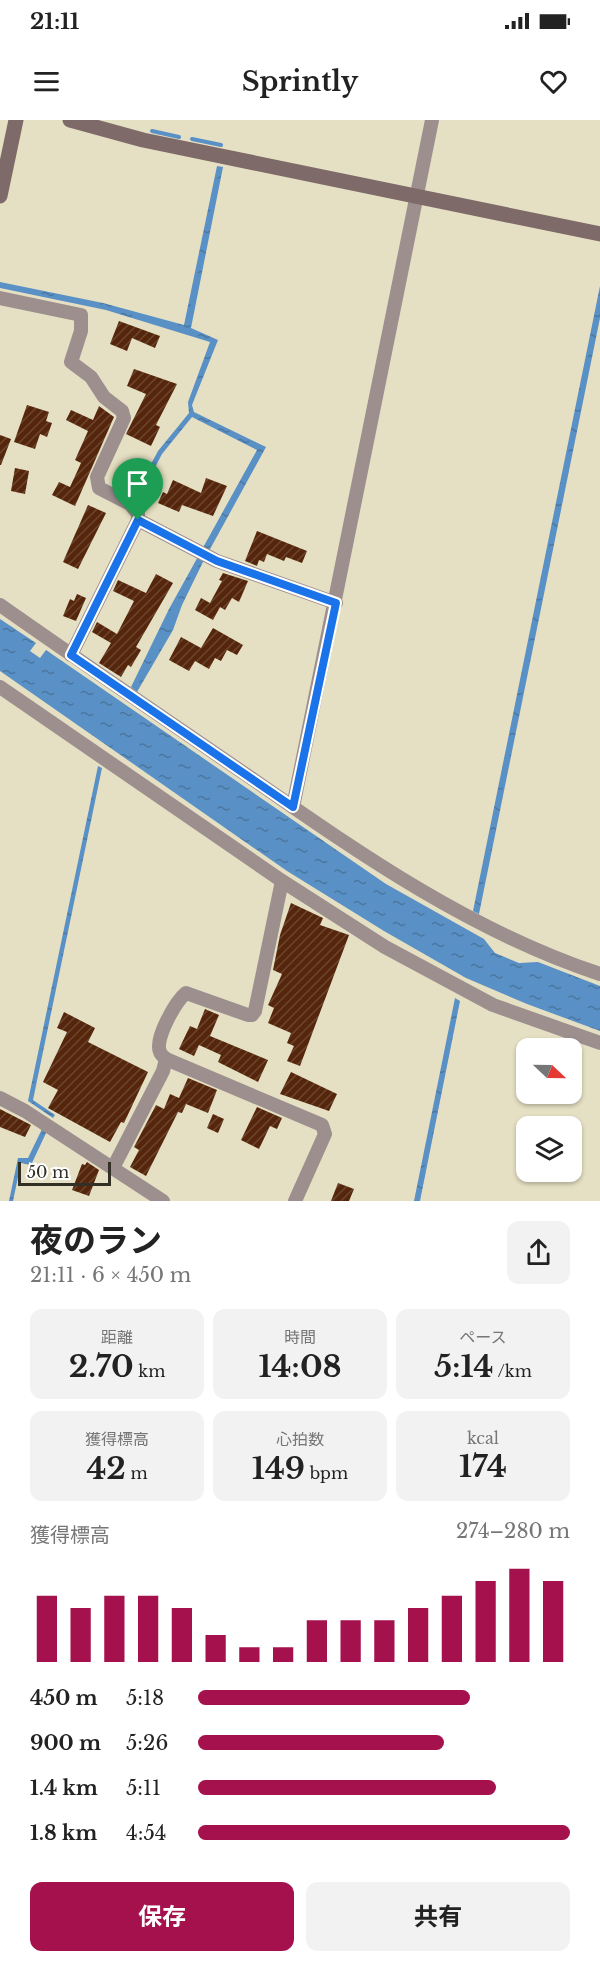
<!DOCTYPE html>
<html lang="ja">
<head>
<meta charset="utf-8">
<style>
	:root { --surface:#fff; --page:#f2f2f2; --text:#222; --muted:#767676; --accent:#a5114d }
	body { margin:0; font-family:"Libre Baskerville","Noto Sans JP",serif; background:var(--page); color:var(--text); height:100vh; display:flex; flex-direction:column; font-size:22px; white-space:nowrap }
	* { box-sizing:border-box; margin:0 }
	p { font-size:20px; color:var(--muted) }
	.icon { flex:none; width:33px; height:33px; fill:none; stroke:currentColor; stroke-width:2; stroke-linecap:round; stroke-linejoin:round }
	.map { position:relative; height:1081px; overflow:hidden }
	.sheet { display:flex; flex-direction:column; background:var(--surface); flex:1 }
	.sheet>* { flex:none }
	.needle { width:39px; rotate:112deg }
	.controls { position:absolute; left:516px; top:918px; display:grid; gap:12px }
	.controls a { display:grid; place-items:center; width:66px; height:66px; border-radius:12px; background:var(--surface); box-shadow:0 2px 4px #0004; font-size:30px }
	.scale { position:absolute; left:18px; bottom:15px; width:93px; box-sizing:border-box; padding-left:6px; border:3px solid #323024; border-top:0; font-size:16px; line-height:21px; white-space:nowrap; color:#323024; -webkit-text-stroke:4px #fff; paint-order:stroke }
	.pin { position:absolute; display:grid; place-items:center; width:51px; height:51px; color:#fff; margin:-62px -26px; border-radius:50% 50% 50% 0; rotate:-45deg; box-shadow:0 0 6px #0007 }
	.pin .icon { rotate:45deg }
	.round { display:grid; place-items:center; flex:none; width:63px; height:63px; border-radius:12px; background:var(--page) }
	.headline { display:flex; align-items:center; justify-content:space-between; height:102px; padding:0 30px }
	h1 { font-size:33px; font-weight:700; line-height:45px }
	.figures { display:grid; grid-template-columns:repeat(3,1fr); gap:9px; height:102px; padding:6px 30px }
	.figures div { display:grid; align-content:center; border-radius:12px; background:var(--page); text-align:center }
	.figures b { font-size:30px; font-weight:700 }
	.figures small { font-size:16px; font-weight:400 }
	.figures p { font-size:16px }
	.chart { height:168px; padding:12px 30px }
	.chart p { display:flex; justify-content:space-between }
	.chart svg { width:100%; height:108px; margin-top:6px; stroke:var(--accent); stroke-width:6 }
	.button { display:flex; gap:12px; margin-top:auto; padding:12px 30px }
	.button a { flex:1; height:69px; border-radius:12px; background:var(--accent); color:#fff; font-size:24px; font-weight:700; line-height:69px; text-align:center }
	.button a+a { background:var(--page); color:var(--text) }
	ul { padding:0 30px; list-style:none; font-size:20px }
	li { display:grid; grid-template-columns:96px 72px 1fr; align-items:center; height:45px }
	li i { height:15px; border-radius:8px; background:var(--accent) }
	.status { display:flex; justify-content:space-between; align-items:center; height:42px; padding:0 30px; background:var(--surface); direction:ltr }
	.status svg { height:16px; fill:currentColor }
	header { display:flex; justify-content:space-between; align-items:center; height:78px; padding:0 30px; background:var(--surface); font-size:27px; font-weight:700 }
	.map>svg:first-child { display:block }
	.water { fill:url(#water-ripples) }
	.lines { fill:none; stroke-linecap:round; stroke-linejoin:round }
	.stream { stroke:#5990c5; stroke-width:4 }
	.building { fill:url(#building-hatch) }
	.street { stroke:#9e8f8f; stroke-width:14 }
	.secondary { stroke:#7e6a69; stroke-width:15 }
	.route-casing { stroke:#fff; stroke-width:12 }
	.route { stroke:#1a73e8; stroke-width:8 }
</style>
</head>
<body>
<div class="status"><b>21:11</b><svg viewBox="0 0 49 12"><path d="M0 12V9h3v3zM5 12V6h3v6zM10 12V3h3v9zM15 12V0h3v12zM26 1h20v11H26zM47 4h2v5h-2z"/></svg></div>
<header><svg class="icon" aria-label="menu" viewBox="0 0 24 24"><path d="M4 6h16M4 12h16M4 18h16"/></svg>Sprintly<svg class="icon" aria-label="heart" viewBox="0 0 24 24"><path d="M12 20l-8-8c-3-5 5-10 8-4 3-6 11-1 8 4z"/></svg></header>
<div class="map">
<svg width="600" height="1081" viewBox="0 0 600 1081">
	<defs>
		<pattern id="water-ripples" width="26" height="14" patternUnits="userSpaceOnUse" patternTransform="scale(1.5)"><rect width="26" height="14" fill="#5990c5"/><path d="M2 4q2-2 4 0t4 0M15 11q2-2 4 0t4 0" fill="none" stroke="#4a76a0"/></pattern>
		<pattern id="building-hatch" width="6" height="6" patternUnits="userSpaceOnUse" patternTransform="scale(1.5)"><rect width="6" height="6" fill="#55260b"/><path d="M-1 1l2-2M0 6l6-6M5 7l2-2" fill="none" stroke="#6b452f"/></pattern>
	</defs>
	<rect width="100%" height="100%" fill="#e5e0c3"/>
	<g class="water">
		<path d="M217,46L223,47L191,208L218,220L192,285L194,292L266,327L203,442L182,485L173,510L137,572L131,567L169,489L257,330L192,297L162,334L138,380L133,378L158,331L189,293L188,282L210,222L106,190L0,168V162L103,183L184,205Z"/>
		<path d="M600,166V198L479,794L473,791Z"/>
		<path d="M0,499L36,523L30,531L40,538L46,530L386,764L484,819L495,833L519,843L538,842L600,866V911L527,884L466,858L384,811L287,751L0,551Z"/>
		<path d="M98,646L102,648L33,980L55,995L53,998L28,981Z"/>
		<path d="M455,878L460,881L420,1081H414Z"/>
		<path d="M42,1009L47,1011L31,1045L21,1043L13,1081H9L18,1038H28Z"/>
	</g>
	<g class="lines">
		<g class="stream">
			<path d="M152,11L179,17"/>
			<path d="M192,19L221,25"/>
		</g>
	</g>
	<g class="building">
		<path d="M119,201L160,216L155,228L132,218L127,231L110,224Z"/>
		<path d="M134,249L177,264L156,305L160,307L151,326L126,314L146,274L127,266Z"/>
		<path d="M27,285L49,292L46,301L52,303L47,317L40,314L35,329L14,322Z"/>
		<path d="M99,286L114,297L75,386L52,375L59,362L70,367L81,343L75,340L88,311L66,300L71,290L93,300Z"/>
		<path d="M0,315L11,319L1,345H0Z"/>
		<path d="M15,348L29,351L25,374L11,371Z"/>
		<path d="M206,358L227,366L213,396L182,385L179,392L158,383L163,372L167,374L173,360L201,373Z"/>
		<path d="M88,385L106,393L78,449L63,442Z"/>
		<path d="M257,411L307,431L302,443L286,437L284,441L267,434L264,442L259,440L257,446L245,441Z"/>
		<path d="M223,453L248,461L239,482L232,478L225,490L220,487L213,500L195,490L201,478L210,483L222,461L219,460Z"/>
		<path d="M156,454L173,463L136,527L141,530L131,547L128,545L121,557L99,543L111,523L92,512L97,502L117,514L134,481L113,471L118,460L146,473Z"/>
		<path d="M77,474L86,478L76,501L63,496L70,479L74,481Z"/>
		<path d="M213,508L243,525L237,535L227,530L221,541L215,538L209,549L195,541L189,551L169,540L181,517L201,528Z"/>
		<path d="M291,783L323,798L320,805L349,815L300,946L287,941L294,926L287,923L291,913L268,903L274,888L268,885L282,854L273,850L280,815Z"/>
		<path d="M205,889L219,895L210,916L268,940L258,962L218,942L221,935L199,925L194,936L179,929L190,906L197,909Z"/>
		<path d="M64,892L95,908L88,922L148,952L124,1003L121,1002L110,1022L48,988L58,970L43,962L67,912L57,908Z"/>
		<path d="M291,952L337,974L329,991L280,974Z"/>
		<path d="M188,958L217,970L208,993L186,984L182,993L178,992L146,1056L130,1047L139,1030L134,1027L156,985L164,989L170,974L179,978Z"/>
		<path d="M257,987L282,998L277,1009L270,1006L259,1029L241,1020Z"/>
		<path d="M0,989L31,1005L25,1017L0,1007Z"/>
		<path d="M213,994L224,999L218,1013L207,1008Z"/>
		<path d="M87,1042L99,1050L89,1076L72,1070L82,1044L85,1045Z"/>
		<path d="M338,1063L354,1069L349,1081H331Z"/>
	</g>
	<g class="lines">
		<g class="street">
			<path d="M0,178L81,195V211L71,242L91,257L104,277L122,291L124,298L97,357L99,368L130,384L138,394V400L71,535"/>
			<path d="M138,400L217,441L336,483"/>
			<path d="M0,485C84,544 169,602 254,660C363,736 473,812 600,854"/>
			<path d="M0,567L282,761L385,827L493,885L600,923"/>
			<path d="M293,687L432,0"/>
			<path d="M166,939L322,1005L325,1014L295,1081"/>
			<path d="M0,978L25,991L163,1081"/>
			<path d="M114,1046L163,951L166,939C164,937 161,935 160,932C154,919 176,881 186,873L248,895H252L255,891L282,761"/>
		</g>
		<g class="secondary">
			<path d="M70,0L143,20L600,114"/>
			<path d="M0,76L16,0"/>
		</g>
	</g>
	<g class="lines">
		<g class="route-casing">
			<path id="route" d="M138,400L217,441L336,483L293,687L71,535Z"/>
		</g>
		<use href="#route" class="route"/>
	</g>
</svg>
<div class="controls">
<a><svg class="needle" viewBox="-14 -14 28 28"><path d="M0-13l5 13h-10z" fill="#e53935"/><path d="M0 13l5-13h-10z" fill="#767676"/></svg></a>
<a><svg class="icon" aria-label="layers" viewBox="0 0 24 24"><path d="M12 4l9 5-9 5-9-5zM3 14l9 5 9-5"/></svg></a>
</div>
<div class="scale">50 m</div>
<div class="pin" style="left:138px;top:400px;background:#1e9e55"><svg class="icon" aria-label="arrive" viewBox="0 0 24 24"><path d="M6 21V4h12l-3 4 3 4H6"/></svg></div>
</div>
<section class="sheet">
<div class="headline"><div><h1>夜のラン</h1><p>21:11 · 6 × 450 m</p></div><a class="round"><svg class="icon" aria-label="share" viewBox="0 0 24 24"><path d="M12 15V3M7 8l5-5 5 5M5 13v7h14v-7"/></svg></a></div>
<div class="figures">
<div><p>距離</p><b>2.70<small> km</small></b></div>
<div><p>時間</p><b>14:08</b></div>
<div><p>ペース</p><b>5:14<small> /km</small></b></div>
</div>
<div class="figures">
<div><p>獲得標高</p><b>42<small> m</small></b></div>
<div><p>心拍数</p><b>149<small> bpm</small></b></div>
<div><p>kcal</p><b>174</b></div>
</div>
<div class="chart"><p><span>獲得標高</span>274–280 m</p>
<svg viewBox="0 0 160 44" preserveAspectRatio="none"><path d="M5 44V17M15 44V22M25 44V17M35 44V17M45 44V22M55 44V33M65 44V38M75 44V38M85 44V27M95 44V27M105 44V27M115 44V22M125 44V17M135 44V11M145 44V6M155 44V11"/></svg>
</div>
<ul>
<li><b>450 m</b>5:18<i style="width:73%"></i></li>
<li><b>900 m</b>5:26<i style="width:66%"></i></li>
<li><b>1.4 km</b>5:11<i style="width:80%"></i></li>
<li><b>1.8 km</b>4:54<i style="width:100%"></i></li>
</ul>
<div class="button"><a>保存</a><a>共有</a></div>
</section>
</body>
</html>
